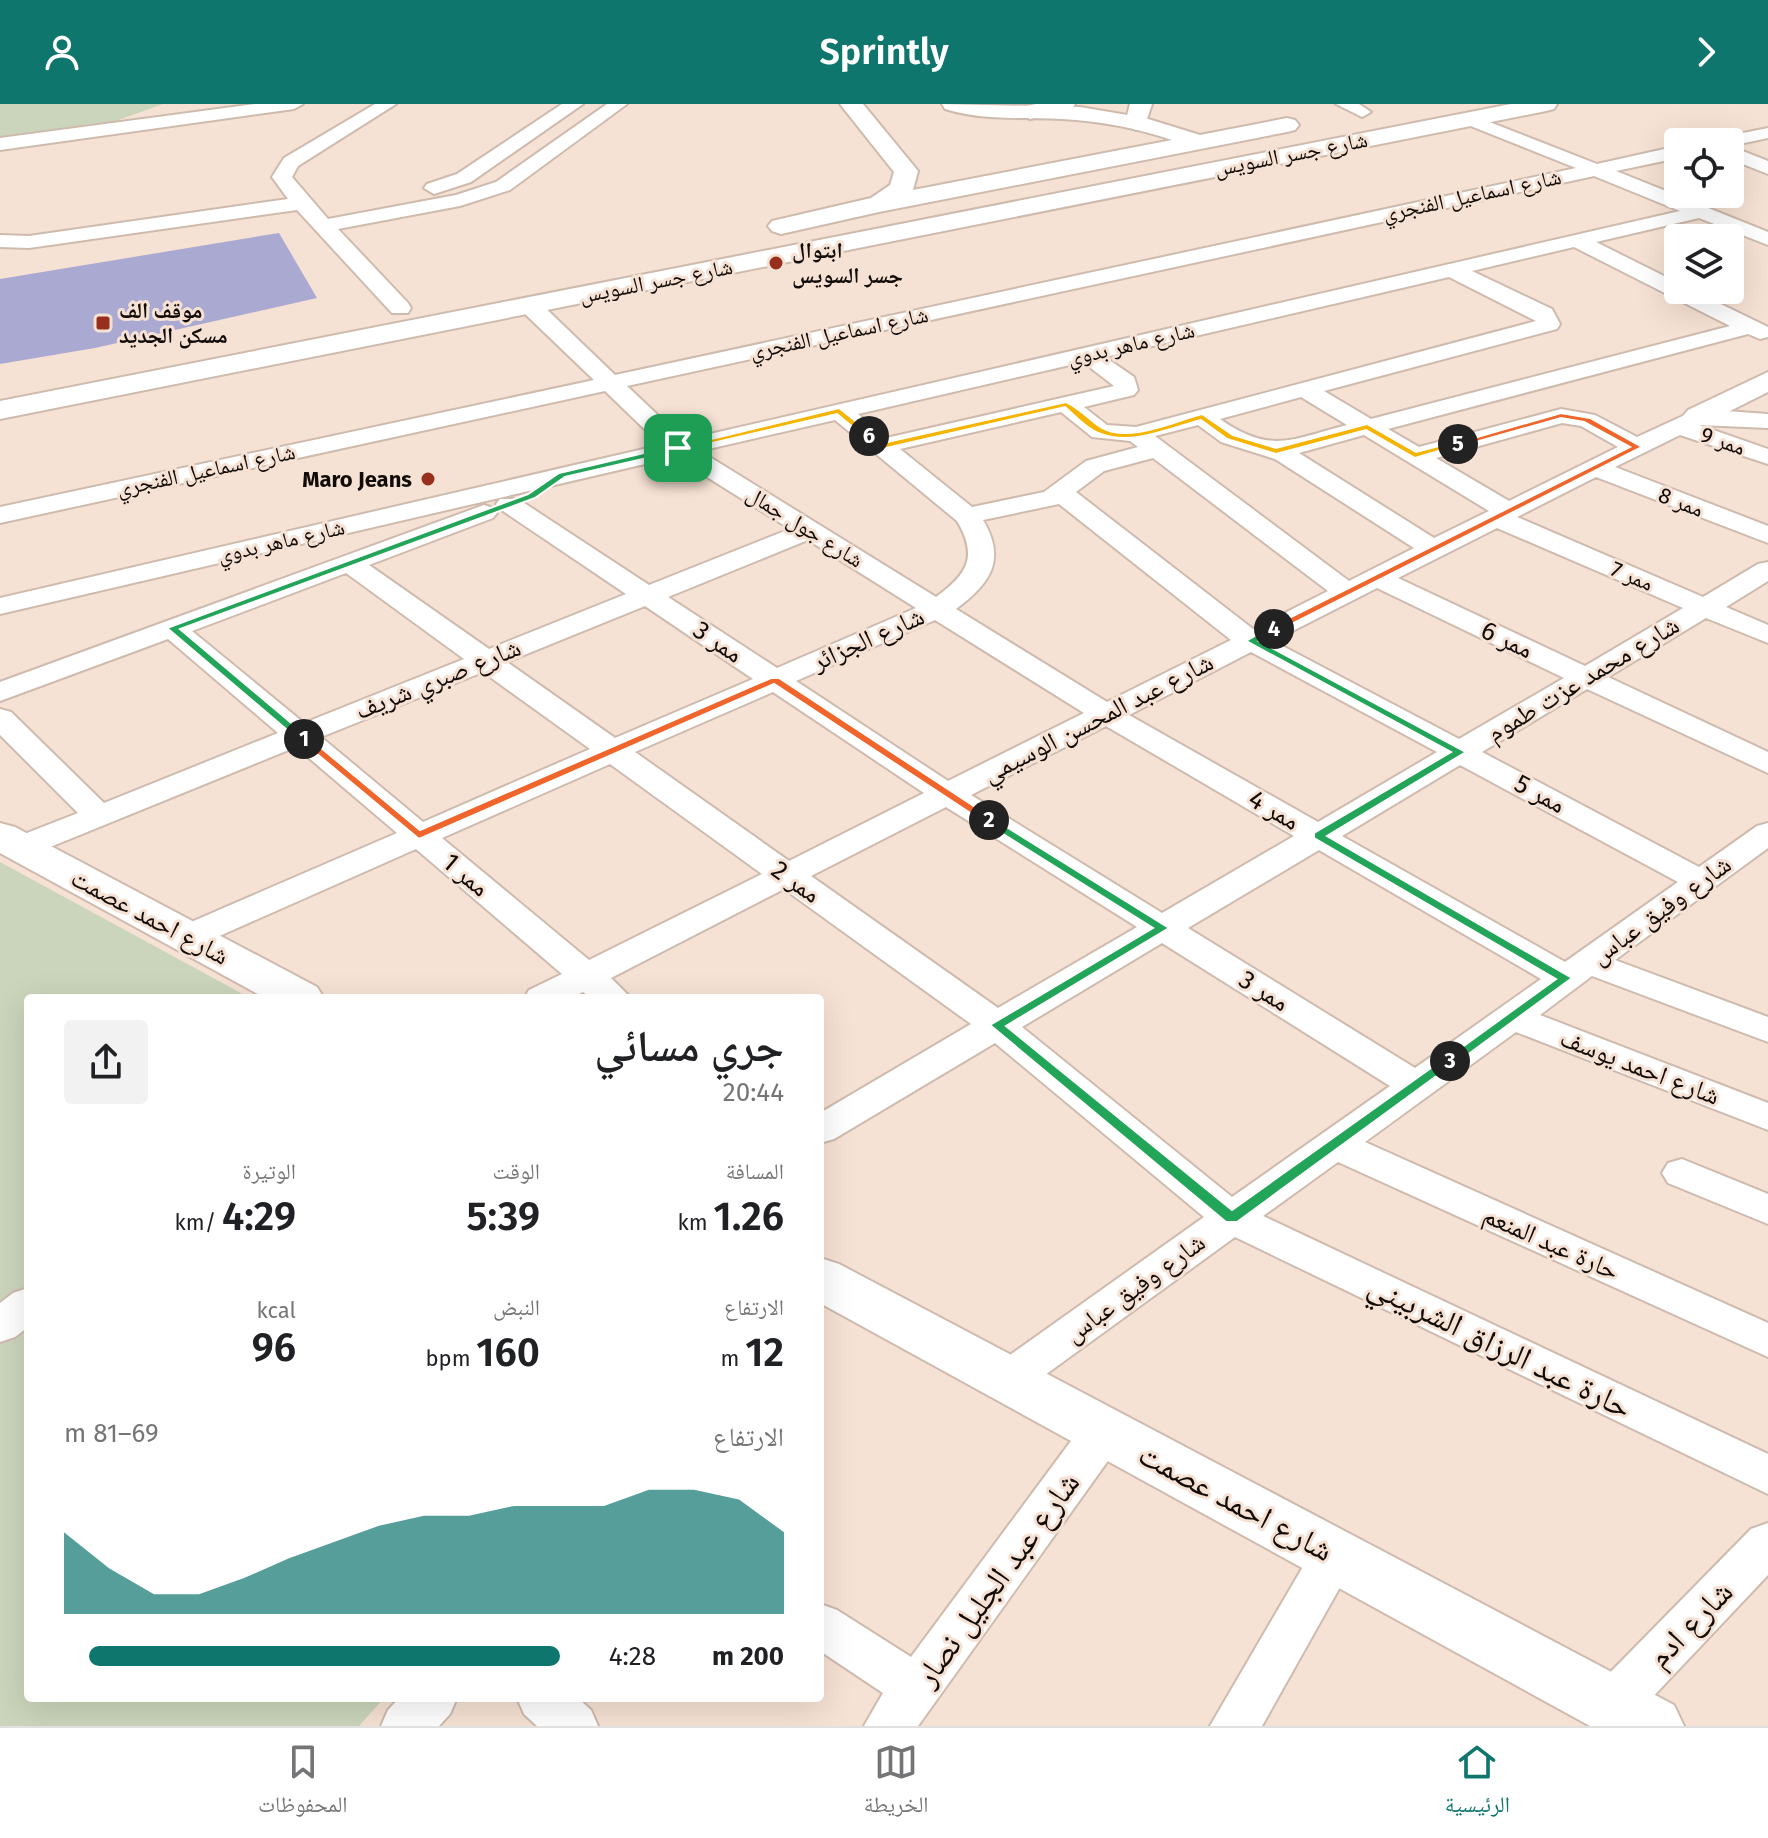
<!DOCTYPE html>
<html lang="ar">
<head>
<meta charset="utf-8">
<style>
	:root { --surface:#fff; --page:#f2f2f2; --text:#202124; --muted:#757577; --line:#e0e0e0; --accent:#0f766e }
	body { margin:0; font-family:"Fira Sans","Noto Naskh Arabic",sans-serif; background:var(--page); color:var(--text); direction:rtl; height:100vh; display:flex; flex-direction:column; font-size:30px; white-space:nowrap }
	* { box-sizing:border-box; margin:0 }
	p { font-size:26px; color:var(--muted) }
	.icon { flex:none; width:44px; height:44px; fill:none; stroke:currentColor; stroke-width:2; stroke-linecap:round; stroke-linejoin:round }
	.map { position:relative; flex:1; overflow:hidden; direction:ltr }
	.details { position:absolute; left:24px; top:890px; width:800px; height:708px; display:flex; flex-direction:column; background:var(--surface); border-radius:8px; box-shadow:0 8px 32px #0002; direction:rtl }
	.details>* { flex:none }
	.controls { position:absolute; left:1664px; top:24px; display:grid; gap:16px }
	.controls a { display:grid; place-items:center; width:80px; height:80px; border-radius:8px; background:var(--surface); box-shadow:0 8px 32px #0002; font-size:40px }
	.pin { position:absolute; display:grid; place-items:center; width:68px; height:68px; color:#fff; margin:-34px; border-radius:16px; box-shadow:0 4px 12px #0006 }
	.km { position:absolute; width:40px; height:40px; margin:-20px; border-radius:50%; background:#222; color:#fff; font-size:22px; line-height:40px; text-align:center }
	.round { display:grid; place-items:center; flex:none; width:84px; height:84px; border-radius:8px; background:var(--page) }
	.head { display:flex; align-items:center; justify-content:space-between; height:136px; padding:0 40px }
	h1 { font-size:44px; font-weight:600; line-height:60px }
	.metrics { display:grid; grid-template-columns:repeat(3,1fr); gap:12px; height:136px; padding:8px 40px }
	.metrics div { display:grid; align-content:center }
	.metrics b { font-size:40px; font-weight:600 }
	.metrics small { font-size:22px; font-weight:400 }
	.metrics p { font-size:22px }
	.chart { height:224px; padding:16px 40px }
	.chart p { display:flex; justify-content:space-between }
	.chart svg { width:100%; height:144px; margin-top:8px; fill:var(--accent); opacity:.7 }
	ul { padding:0 40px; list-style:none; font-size:26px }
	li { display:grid; grid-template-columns:128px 96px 1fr; align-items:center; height:60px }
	li i { height:20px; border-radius:10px; background:var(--accent) }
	header { display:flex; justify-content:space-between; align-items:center; height:104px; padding:0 40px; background:var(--accent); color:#fff; font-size:36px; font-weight:600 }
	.menu { display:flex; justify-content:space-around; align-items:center; height:112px; border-top:2px solid var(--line); background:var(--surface); font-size:22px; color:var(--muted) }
	.menu a { display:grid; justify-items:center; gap:4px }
	.menu .on { color:var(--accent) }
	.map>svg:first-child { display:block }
	.green { fill:#cbd5bb }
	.building { fill:#aaa9d1 }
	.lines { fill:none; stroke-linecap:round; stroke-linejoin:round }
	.minor-casing { stroke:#cebbae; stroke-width:4 }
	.tertiary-casing { stroke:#cebbae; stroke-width:4 }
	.secondary-casing { stroke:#cebbae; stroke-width:4 }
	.primary-casing { stroke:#cebbae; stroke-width:4 }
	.minor { fill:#fff; fill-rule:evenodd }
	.tertiary { fill:#fff; fill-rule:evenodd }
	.secondary { fill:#fff; fill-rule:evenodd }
	.primary { fill:#fff; fill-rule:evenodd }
	.split-1 { fill:#22a559; stroke:#fff; stroke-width:2 }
	.split-2 { fill:#f0652b; stroke:#fff; stroke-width:2 }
	.split-3 { fill:#22a559; stroke:#fff; stroke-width:2 }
	.split-4 { fill:#22a559; stroke:#fff; stroke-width:2 }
	.split-5 { fill:#f0652b; stroke:#fff; stroke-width:2 }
	.split-6 { fill:#f5b400; stroke:#fff; stroke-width:2 }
	.split-7 { fill:#f5b400; stroke:#fff; stroke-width:2 }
	.poi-dot { fill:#982f1c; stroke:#f6e2d4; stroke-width:3 }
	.labels { text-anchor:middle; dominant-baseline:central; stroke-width:6; stroke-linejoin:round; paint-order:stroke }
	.far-street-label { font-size:22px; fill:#120c08; stroke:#f6e2d4 }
	.far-poi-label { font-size:22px; font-weight:bold; fill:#120c08; stroke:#f6e2d4; text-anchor:start }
	.street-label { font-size:26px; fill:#120c08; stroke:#f6e2d4 }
	.near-street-label { font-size:32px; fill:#120c08; stroke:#f6e2d4 }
</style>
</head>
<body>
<header><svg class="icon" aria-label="forward" viewBox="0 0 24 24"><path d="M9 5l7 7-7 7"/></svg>Sprintly<svg class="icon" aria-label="person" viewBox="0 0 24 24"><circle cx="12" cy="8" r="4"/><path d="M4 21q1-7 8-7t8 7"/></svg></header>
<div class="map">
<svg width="1768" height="1622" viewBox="0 0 1768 1622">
	<rect width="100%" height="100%" fill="#f6e2d4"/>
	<g class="green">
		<path d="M0,0H163L96,24L0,38Z"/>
		<path d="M0,758L250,894H28V1594H384L359,1622H0Z"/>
	</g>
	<path class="building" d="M279,129L317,194L95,244L0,260V175Z"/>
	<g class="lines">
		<g class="minor-casing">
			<g id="minor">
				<path d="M255,0H303L294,5L0,46V34Z"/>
				<path d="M375,0H396L298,62L292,73L328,115L456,91L496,78L607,0H627L510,86L460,102L338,125L408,199L411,204L408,209H392L297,106L29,144L0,143V131L29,132L288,95L272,73L284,54Z"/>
				<path d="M562,0H583L471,78L434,90L424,84L427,80L457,70Z"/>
				<path d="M1336,0H1359L1371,8L1362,13Z"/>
				<path d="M1469,10L1597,60L1678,42V54L1616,67L1768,128V141L1699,114L1596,138L1678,179V186H1692L1768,223V233L1760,235L1748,230L1388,325L1419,343L1561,305L1595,311L1637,333L1698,305L1768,310V324L1699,321L1768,345V360L1680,331L1615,363L1768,422V439L1596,373L1517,413L1703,493L1758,460L1768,458V477L1726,503L1768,521V539L1706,514L1608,573L1768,648V669L1587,585L1482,648L1699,763L1757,722L1768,719V744L1615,856L1768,913V938L1592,872L1540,911L1768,999V1026L1516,928L1365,1038L1768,1219V1253L1338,1058L1263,1112L1768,1350V1390L1235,1133L1023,1287L1008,1292L993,1287L986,1275L993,1263L1204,1113L995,939L834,1035L820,1039V1009L971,920L784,785L611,874L631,894H591L583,888L571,894H524L529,886L562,870L416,745L199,841L187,844L175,841L170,833L175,825L397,729L296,643L33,750L21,753L9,750L5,743L9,736L78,709L0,631V605L11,608L104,699L278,629L168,535L0,597V578L484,401L493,404L497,409L493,414L369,461L489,545L626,490L500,405L496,400L500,395H518L649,481L790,425L675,353L0,510V494L661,341L605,287L0,419V403L594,276L522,207L519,202L522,197H538L615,271L1576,64L1463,19L1460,15ZM1594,72L1680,107L684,336L627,282ZM1574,143L1730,222L1371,315L1324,287L1557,225L1560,220L1552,205L1472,167ZM1449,173L1536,217L1136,323L1107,321L1084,303L1134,291L1138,286L1134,273L1105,253ZM1083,258L1114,282L886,334L858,310ZM1301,293L1347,321C1292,335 1271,351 1220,315ZM1061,308L1092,333L1130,337L1138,343L1086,357L1044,388L972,403L900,345ZM835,316L957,417C978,452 968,470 936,493L700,347ZM1562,319L1581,322L1618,343L1509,397L1436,354ZM1198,321L1221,338L1275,355L1414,444L1349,477L1155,332ZM1364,331L1489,407L1434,434L1299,349ZM1153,354L1328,487L1253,525L1076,388L1104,367ZM1059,400L1231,536L1107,598L956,505C990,480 1007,456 983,416ZM1497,424L1683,504L1585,562L1398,474ZM808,436L916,504L777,564L668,493ZM346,469L464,555L304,619L192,527ZM1377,484L1564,574L1459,635L1273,537ZM645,502L753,575L615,634L507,558ZM935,516L1084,609L948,677L796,577ZM1251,548L1437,648L1318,718L1129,611ZM483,568L590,645L423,718L321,633ZM773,588L924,689L789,757L635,648ZM1106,622L1294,732L1162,809L971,691ZM610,660L762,770L589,856L442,734ZM1460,661L1678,778L1565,858L1342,732ZM946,703L1137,823L998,904L811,772ZM1319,746L1541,875L1415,964L1188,824ZM1162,839L1390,982L1232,1093L1022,923Z"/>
				<path d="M1768,24V34L1730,42V38H1715L1718,34Z"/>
				<path d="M1730,42L1768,57V70L1730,55Z"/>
				<path d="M1682,1055L1768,1090V1120L1668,1079L1662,1069L1668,1059Z"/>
				<path d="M28,1184V1223L15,1233L0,1238V1199L13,1189Z"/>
				<path d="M1104,1309L1120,1314L1126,1327L1120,1340L918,1622H864L883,1589L820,1547V1500L837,1506L911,1553L1088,1314Z"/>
				<path d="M1768,1419V1471L1630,1617L1616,1622L1594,1617L1587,1601L1594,1585L1751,1425Z"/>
				<path d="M1335,1431L1352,1437L1358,1451L1262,1622H1210L1318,1437Z"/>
				<path d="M399,1594H457L450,1610L439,1622H381L388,1606Z"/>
				<path d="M517,1594H578L591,1606L598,1622H537L524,1610Z"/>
			</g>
		</g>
		<g class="tertiary-casing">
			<g id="tertiary">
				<path d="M1036,0H1075L1072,5L1030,15L1019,8L1022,3Z"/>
				<path d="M1130,0H1152L1144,24L1136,26L1125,19Z"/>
				<path d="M1768,268V288L1708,318L1698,321L1688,318L1683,312L1688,306Z"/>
			</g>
		</g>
		<g class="secondary-casing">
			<g id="secondary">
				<path d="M0,719L15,723L317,883L324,894H265L0,749Z"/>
				<path d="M820,1154L839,1160L1674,1601L1684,1622H1590L820,1199Z"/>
			</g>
		</g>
		<g class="primary-casing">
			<g id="primary">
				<path d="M840,0H863L918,67L913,86L1172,36C1137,24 1099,17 1062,15C1022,13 984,17 945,5L942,0L1080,3L1145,14L1200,31L1287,14L1295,16L1299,21L1295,26L1287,28L879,108L781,130L772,127L768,122L772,117L871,94L890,81L894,68Z"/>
				<path d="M1511,0H1557L1554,5L1546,7L0,315V297Z"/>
			</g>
		</g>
		<use href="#minor" class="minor"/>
		<use href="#tertiary" class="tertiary"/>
		<use href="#secondary" class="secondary"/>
		<use href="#primary" class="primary"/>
	</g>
	<path class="split-1" d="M678,341L682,346L565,373L535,394L180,525L308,633V637H300L167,524L528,390L559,369Z"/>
	<path class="split-2" d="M771,574H779L995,716L984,718L774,580L419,735L299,635L308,633L420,726Z"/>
	<path class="split-3" d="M989,712L1169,824L1006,922L1232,1106L1445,954H1455L1457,957L1237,1118H1226L990,921L1153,824L984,718V713Z"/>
	<path class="split-4" d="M1271,523L1280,525L1259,537L1466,648L1327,732L1572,874L1455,960H1445L1443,957L1556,875L1314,734V729L1451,648L1246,537Z"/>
	<path class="split-5" d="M1561,309L1590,314L1642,343L1278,527H1271V523L1630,343L1584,318L1561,314L1458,343L1453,340Z"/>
	<path class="split-6" d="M1066,298C1080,304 1090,317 1102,324C1129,339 1175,317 1202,310L1233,331L1276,344L1367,320L1416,348L1458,337L1462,340L1415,354L1366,326L1276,350L1227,335L1201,316C1170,324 1132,342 1101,330C1088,326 1075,312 1065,303L882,345L864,332L872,330L883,339Z"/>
	<path class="split-7" d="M839,304L872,330V334H866L837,310L678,347L674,344Z"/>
	<g class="poi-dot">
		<circle cx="776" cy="159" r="8"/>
		<rect x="95" y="211" width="16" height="16" rx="4"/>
		<circle cx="428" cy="375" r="8"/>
	</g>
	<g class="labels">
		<g class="far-street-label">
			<text transform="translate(1291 50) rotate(-11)">شارع جسر السويس</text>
			<text transform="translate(1472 91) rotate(-12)">شارع اسماعيل الفنجري</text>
			<text transform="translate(656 177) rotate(-11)">شارع جسر السويس</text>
			<text transform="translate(839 229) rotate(-12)">شارع اسماعيل الفنجري</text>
			<text transform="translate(1131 240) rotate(-13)">شارع ماهر بدوي</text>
			<text transform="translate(1723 337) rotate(19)">ممر 9</text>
			<text transform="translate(206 366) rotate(-12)">شارع اسماعيل الفنجري</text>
			<text transform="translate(1681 398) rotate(21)">ممر 8</text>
			<text transform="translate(805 423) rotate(32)">شارع جول جمال</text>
			<text transform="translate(281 437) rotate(-13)">شارع ماهر بدوي</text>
			<text transform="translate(1632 472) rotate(23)">ممر 7</text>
		</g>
		<g class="far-poi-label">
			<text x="792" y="146">ابتوال<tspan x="792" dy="25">جسر السويس</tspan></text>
			<text x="119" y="206">موقف الف<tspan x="119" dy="25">مسكن الجديد</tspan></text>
			<text x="412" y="375" text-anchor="end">Maro Jeans</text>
		</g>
		<g class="street-label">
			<text transform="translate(868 535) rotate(-24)">شارع الجزائر</text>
			<text transform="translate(1507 536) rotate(25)">ممر 6</text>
			<text transform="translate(718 538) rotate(34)">ممر 3</text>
			<text transform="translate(438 575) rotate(-22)">شارع صبري شريف</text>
			<text transform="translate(1583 575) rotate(-31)">شارع محمد عزت طموم</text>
			<text transform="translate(1098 614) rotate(-27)">شارع عبد المحسن الوسيمي</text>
			<text transform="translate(1540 690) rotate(28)">ممر 5</text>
			<text transform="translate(1274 706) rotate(30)">ممر 4</text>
			<text transform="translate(466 771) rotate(40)">ممر 1</text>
			<text transform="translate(796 778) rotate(35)">ممر 2</text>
			<text transform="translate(1661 806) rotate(-36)">شارع وفيق عباس</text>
			<text transform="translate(150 813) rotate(28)">شارع احمد عصمت</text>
			<text transform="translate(1264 887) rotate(32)">ممر 3</text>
			<text transform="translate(1640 963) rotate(21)">شارع احمد يوسف</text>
			<text transform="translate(1551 1139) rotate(24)">حارة عبد المنعم</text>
			<text transform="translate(1135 1184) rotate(-36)">شارع وفيق عباس</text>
		</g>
		<g class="near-street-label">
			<text transform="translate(1500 1242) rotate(26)">حارة عبد الرزاق الشربيني</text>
			<text transform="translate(1236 1398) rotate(28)">شارع احمد عصمت</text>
			<text transform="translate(997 1475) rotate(-54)">شارع عبد الجليل نصار</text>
			<text transform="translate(1690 1520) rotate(-46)">شارع ادم</text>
		</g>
	</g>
</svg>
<div class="controls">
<a><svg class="icon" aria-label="locate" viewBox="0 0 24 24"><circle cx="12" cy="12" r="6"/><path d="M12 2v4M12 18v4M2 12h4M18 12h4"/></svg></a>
<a><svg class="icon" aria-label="layers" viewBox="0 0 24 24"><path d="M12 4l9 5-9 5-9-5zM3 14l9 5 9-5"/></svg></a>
</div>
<div class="pin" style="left:678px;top:344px;background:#1e9e55"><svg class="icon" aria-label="arrive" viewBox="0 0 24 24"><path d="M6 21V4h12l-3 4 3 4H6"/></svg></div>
<b class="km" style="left:304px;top:635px">1</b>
<b class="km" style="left:989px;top:716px">2</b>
<b class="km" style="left:1450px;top:957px">3</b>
<b class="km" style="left:1274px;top:525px">4</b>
<b class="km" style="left:1458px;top:340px">5</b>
<b class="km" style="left:869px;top:332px">6</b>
<section class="details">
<div class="head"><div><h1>جري مسائي</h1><p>20:44</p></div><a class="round"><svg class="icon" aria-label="share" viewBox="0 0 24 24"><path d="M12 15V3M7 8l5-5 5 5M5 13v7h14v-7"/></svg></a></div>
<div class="metrics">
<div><p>المسافة</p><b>1.26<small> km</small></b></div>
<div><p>الوقت</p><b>5:39</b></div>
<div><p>الوتيرة</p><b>4:29<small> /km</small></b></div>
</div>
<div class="metrics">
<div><p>الارتفاع</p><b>12<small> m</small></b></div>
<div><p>النبض</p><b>160<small> bpm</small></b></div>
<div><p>kcal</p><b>96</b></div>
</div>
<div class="chart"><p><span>الارتفاع</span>69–81 m</p>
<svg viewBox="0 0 160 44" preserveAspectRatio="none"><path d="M0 44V19L10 30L20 38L30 38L40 33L50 27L60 22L70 17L80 14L90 14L100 11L110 11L120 11L130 6L140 6L150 9L160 19V44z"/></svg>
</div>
<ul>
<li><b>200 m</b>4:28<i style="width:95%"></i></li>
</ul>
</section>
</div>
<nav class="menu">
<a class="on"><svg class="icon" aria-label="home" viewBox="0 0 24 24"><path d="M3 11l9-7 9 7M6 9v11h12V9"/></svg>الرئيسية</a>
<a><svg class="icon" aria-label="map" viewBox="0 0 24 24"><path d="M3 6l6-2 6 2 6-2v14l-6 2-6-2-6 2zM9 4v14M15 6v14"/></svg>الخريطة</a>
<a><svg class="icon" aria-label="saved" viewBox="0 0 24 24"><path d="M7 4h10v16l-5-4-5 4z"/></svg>المحفوظات</a>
</nav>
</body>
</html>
